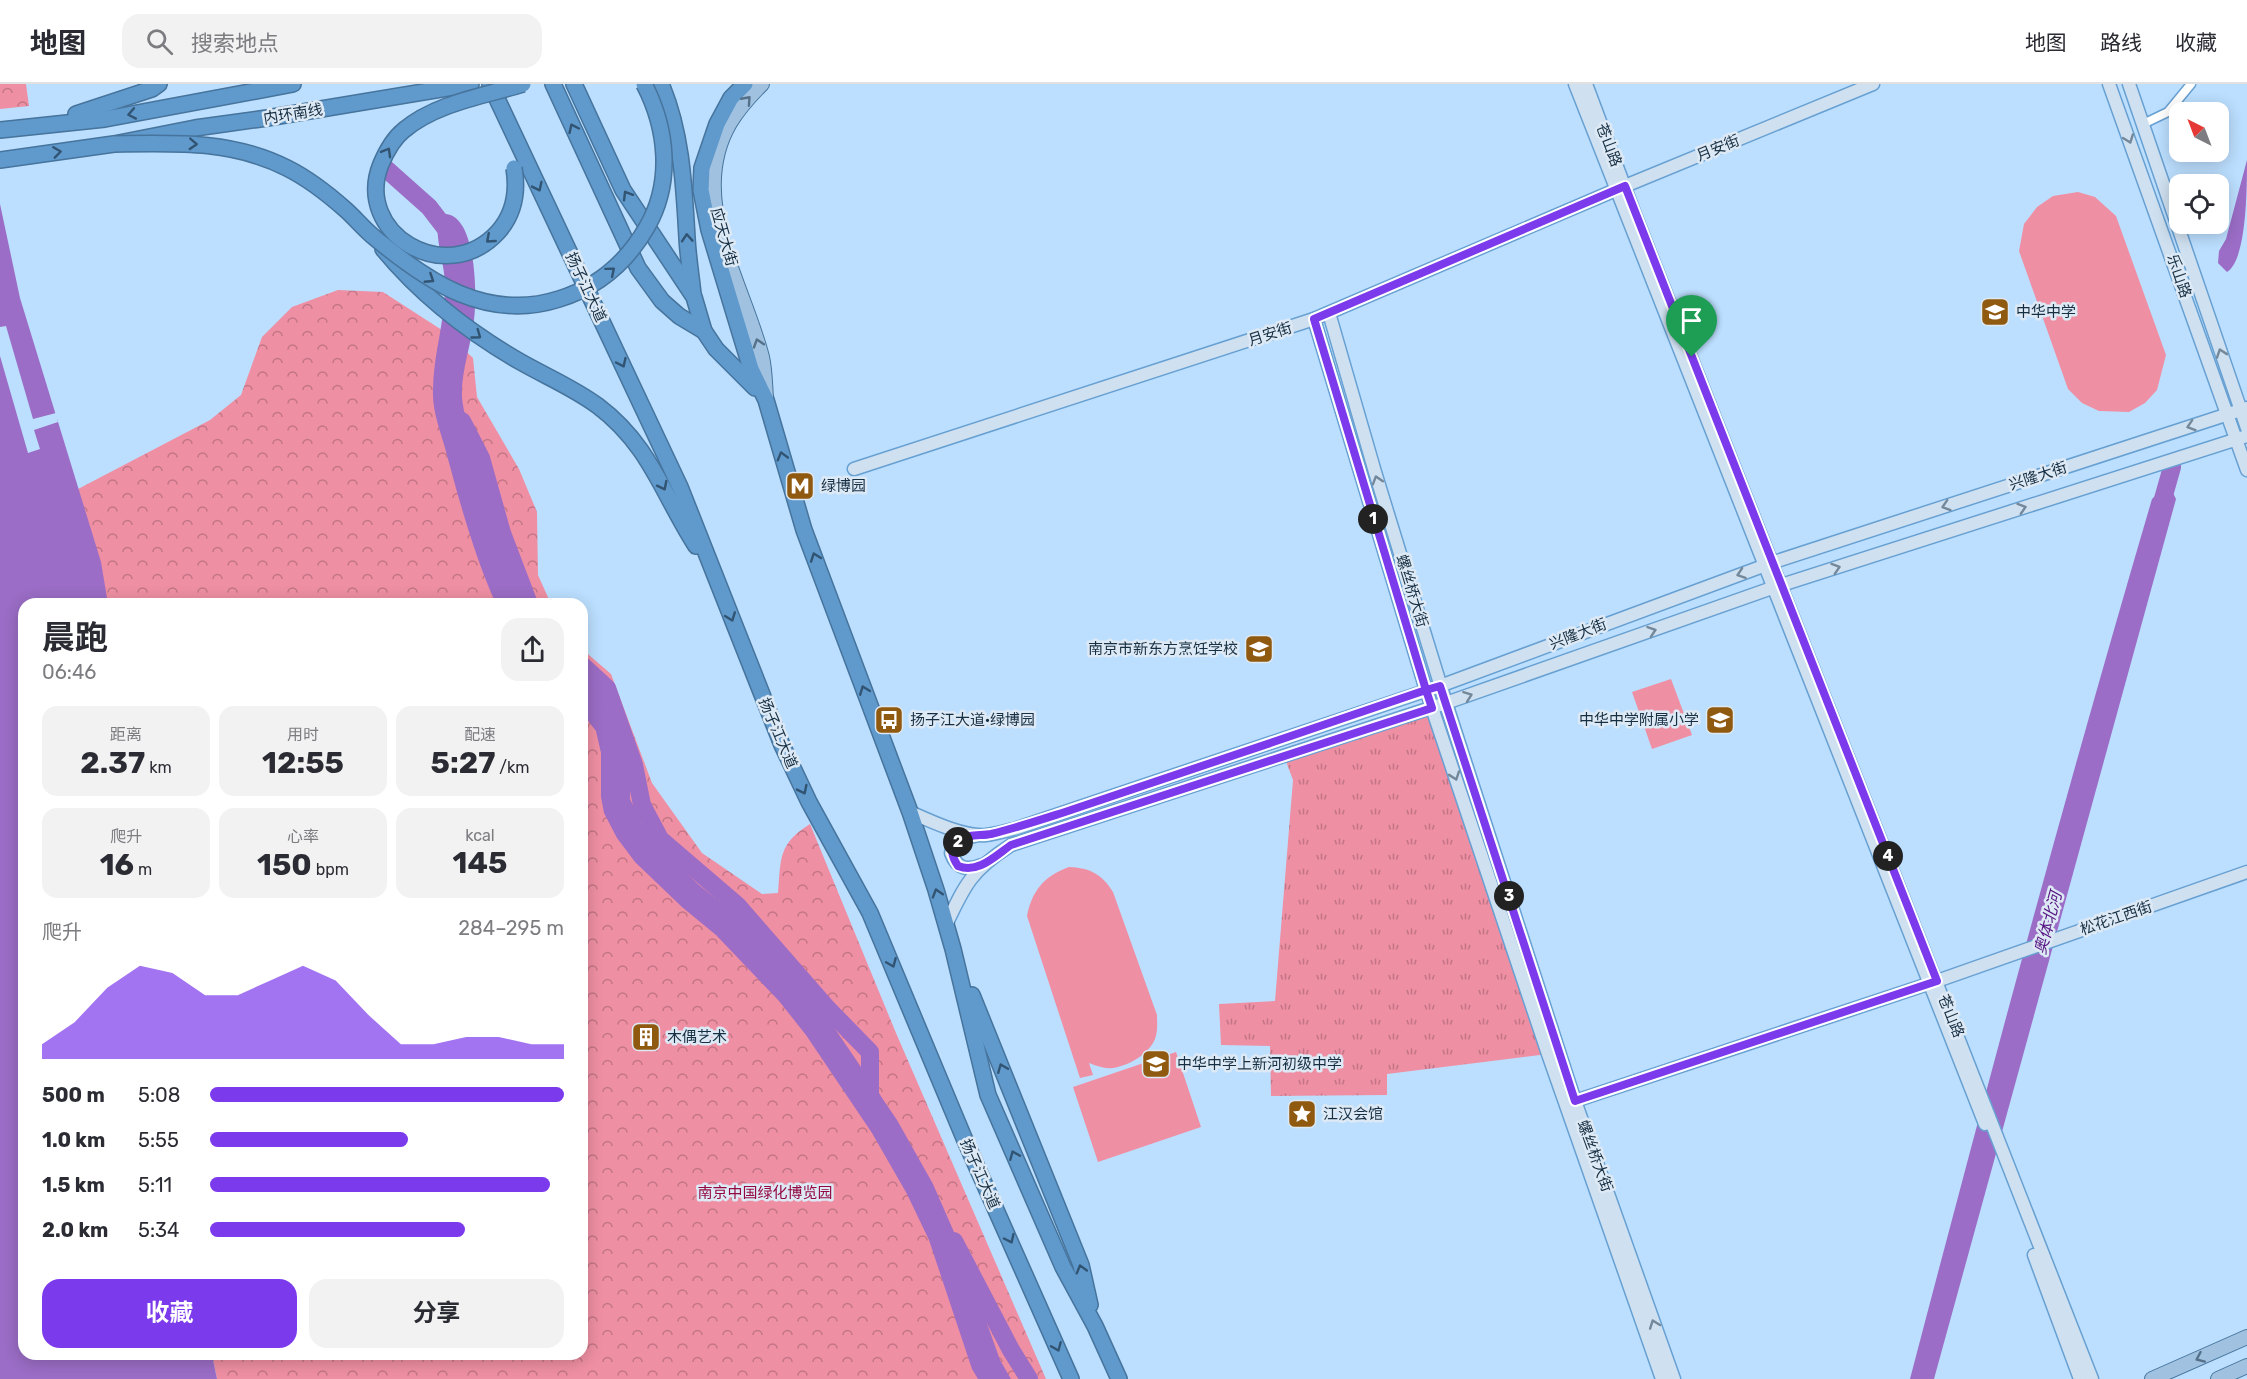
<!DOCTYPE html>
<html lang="zh">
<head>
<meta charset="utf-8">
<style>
	:root { --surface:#fff; --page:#f2f2f3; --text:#2b2b33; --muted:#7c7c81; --line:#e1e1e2; --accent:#7c3aed }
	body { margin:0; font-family:Rubik,"Noto Sans SC",sans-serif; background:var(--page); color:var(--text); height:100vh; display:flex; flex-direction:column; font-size:22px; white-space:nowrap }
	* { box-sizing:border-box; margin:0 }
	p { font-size:20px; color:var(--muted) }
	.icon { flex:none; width:33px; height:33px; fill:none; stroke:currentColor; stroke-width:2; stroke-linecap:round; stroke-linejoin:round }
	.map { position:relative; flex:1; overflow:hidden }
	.panel { position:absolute; left:18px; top:514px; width:570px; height:762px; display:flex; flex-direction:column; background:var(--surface); border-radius:18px; box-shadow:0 3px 15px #0003 }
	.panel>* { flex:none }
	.needle { width:39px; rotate:318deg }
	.tools { position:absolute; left:2169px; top:18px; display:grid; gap:12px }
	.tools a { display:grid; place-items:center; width:60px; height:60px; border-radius:12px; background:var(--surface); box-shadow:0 3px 15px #0003; font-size:30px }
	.pin { position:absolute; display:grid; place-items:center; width:51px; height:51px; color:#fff; margin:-62px -26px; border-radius:50% 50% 50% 0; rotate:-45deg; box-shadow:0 0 6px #0007 }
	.pin .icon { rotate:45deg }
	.km { position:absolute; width:30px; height:30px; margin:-15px; border-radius:50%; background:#222; color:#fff; font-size:16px; line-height:30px; text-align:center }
	.round { display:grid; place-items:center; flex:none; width:63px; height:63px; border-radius:18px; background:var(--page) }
	.summary { display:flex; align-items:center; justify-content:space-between; height:102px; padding:0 24px }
	h1 { font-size:33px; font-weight:700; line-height:45px }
	.stats { display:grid; grid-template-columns:repeat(3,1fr); gap:9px; height:102px; padding:6px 24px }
	.stats div { display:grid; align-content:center; border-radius:15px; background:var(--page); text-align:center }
	.stats b { font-size:30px; font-weight:700 }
	.stats small { font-size:16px; font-weight:400 }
	.stats p { font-size:16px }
	.chart { height:168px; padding:12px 24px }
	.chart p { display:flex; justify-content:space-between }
	.chart svg { width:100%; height:108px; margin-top:6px; fill:var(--accent); opacity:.7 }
	.action { display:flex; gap:12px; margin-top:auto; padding:12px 24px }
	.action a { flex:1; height:69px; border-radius:18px; background:var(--accent); color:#fff; font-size:24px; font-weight:700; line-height:69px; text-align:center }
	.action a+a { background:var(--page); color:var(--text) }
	ul { padding:0 24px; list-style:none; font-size:20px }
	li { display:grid; grid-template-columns:96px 72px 1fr; align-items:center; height:45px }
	li i { height:15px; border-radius:8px; background:var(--accent) }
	header { display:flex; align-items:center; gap:36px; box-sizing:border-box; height:84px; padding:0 30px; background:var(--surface); border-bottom:2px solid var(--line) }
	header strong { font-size:28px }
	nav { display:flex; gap:33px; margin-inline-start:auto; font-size:21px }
	.search { width:420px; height:54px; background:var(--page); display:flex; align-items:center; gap:15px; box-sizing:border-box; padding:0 21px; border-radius:18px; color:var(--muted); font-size:22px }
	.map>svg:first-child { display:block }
	.grass { fill:url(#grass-tufts) }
	.park { fill:url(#park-crowns) }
	.pitch { fill:#ef8fa3 }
	.water { fill:#9b6dc6 }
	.pier { fill:#bcdfff }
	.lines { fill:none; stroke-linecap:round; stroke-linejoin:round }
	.river { stroke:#9b6dc6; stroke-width:18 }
	.street-casing { stroke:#67a0d2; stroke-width:11 }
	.secondary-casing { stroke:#67a0d2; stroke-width:15 }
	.primary-casing { stroke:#46749c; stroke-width:16 }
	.highway-casing { stroke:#46749c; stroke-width:18 }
	.street { stroke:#fff; stroke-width:8 }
	.secondary { stroke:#cfe0f0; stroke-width:12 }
	.primary { stroke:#a0c2e0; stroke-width:14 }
	.highway { stroke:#6099cc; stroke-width:15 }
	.highway-bridge-casing { stroke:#46749c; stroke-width:18; stroke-linecap:butt }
	.highway-bridge { stroke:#6099cc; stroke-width:15 }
	.oneway { stroke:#55718a }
	.oneway2 { stroke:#315473 }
	.oneway3 { stroke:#73889a }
	.route-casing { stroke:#fff; stroke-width:12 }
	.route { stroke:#7c3aed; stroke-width:8 }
	.labels { text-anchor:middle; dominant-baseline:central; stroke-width:5; stroke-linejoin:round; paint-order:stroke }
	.street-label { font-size:15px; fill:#172f43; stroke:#dde9f4 }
	.poi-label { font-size:15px; fill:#172f43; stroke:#dde9f4; text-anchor:start }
	.park-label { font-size:15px; fill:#940840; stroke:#dde9f4 }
	.water-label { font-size:16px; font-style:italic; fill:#561482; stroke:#dde9f4 }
</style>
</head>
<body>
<header>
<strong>地图</strong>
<div class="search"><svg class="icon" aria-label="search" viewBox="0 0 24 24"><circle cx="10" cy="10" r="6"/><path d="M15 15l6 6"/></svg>搜索地点</div>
<nav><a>地图</a><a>路线</a><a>收藏</a></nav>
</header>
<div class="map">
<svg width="2247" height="1295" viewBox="0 0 2247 1295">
	<defs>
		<pattern id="grass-tufts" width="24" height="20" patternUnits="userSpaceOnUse" patternTransform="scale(1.5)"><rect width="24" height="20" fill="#ef8fa3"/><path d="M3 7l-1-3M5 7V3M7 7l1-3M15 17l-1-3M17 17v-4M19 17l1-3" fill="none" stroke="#c17586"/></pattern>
		<pattern id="park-crowns" width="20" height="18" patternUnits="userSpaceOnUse" patternTransform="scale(1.5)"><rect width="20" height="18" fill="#ef8fa3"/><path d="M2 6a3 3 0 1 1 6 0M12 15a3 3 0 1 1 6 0" fill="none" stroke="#c17586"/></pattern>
	</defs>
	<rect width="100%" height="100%" fill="#bcdfff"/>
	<path class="grass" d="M1432,624L1548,970L1387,990V1011L1271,1012L1270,962L1221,961L1219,920L1275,917L1293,696L1284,672Z"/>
	<g class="park">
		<path d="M0,0H26L29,22L0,25Z"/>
		<path d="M338,206L383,208L445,248L473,274L477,313L519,385L537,428L538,491L551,520H108L78,405L210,336L241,311L262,253L292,223Z"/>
		<path d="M582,565L611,590L652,699L702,769L762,810L778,809C781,774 778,760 810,740L896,949L1046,1295H217L212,1271L582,1270Z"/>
	</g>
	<g class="pitch">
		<path d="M2078,108L2095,113L2116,132L2166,271L2157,306L2145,319L2129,328L2099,327L2082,319L2068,305L2019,167L2024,140L2037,123L2053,112Z"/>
		<path d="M1671,595L1692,651L1652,665L1632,608Z"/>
		<path d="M1069,783C1090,784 1102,790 1113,808L1157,931C1157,939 1158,947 1155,955C1149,970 1128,982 1113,984C1104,985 1097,982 1089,979L1093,991L1080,994L1027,832C1032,807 1044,792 1069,783Z"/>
		<path d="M1176,968L1201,1043L1098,1078L1073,1003Z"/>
	</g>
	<g class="water">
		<path d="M2247,76C2247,103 2247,176 2227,188L2218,179L2219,167L2226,155Z"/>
		<path d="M0,120L20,214L101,478L108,520H24V1270L212,1271L217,1295H0Z"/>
		<path d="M446,130C477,133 477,213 474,236C471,262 461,287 462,313C463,329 470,346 474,362C487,413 503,475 529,520H496C474,471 459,416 445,364C440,346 432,326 433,306C433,271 445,238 445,202C445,180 435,157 438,135Z"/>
		<path d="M2168,399L2176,415L1934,1295H1910C1987,1001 2066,707 2152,415Z"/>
		<path d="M582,587L615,624L623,639L631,670L630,715L642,740L656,760L699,801L734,829L800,899L829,936L897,1036L933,1100L957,1155L1000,1276L1011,1295H978L972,1285L929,1156L907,1110L872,1049L806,951L779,917L716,851L682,823L635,778L617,754L604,729L601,713V669L596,647L582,629Z"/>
	</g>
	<path class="pier" d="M6,242L33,335L56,329L58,338L34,346L40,365L28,369L0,272V243Z"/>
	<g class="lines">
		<g class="river">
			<path d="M384,83L429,123L449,149L451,154"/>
			<path d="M462,337L481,374L502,449L529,520"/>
			<path d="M2161,422L2172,383"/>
			<path d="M582,581L607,604L634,681L642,721L660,755L737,821L826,923L870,968V1011L874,1019"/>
			<path d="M954,1157L1011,1266L1029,1295"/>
		</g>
		<g class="street-casing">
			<path id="street" d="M2143,40L2168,28L2191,0"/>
		</g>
		<g class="secondary-casing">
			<g id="secondary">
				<path d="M1575,0L1985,1040"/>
				<path d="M1586,0L1634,128L2092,1295"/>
				<path d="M2109,0L2247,386"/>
				<path d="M2129,0L2247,344"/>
				<path d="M1329,229L1375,388L1446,619L1575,1017L1674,1295"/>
				<path d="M1314,235L1426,606L1548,970L1662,1295"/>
				<path d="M854,385L1314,235L1625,102L1873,0"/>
				<path d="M910,728C930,737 964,753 986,751C995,750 1005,747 1014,745L1440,602L1774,478L2247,324"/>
				<path d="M975,752C963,753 954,757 951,769C957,785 967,787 982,781"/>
				<path d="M946,841C965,800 972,786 1011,761L1446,619L1772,504L2247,352"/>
				<path d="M1575,1017L1937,897L2247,788"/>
				<path d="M2034,1171L2080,1295"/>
			</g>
		</g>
		<g class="primary-casing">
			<g id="primary">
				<path d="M762,0C750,12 739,24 730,39C686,114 743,199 762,273C765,286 765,301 766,314"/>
				<path d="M2152,1295L2247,1253"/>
				<path d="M2218,1295L2247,1282"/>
			</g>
		</g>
		<g class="highway-casing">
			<g id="highway">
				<path d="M490,0L680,403L782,661L809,718L870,829L964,1054L1071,1295"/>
				<path d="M553,0L638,184L662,217L679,232L704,247"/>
				<path d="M574,0L623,106L694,213L704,247L716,265L755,304"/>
				<path d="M661,0C682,49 684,102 687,154C688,173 691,191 693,210"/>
				<path d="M745,0L731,14L717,40L702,84L701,106L709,146L751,285L766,316L804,446L910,728L936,806L953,865L988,1011L1063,1183L1095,1242L1119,1295"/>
				<path d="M76,30L152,5L159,0"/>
				<path d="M0,46L105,35L293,0"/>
				<path d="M0,76L114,60L195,44L267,34L471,0"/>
				<path d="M383,165C421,211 467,247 519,277C545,292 574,304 598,322C650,361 663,411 696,462"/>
				<path d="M972,911L1081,1181L1090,1221"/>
			</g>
		</g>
		<use href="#street" class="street"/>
		<use href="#secondary" class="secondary"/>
		<use href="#primary" class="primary"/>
		<use href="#highway" class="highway"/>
		<g class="highway-bridge-casing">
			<g id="highway-bridge">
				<path d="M114,60C174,59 232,56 287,84C307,94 328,110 346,126C356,135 364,145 375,154C428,198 487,238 559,215C598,203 627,178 647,143C673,98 667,44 644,0"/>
				<path d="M514,84C518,108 514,130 498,148C446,205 353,149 381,80C386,68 394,54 404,46C436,19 484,12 523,0"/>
			</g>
		</g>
		<use href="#highway-bridge" class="highway-bridge"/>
	</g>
	<defs><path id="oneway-chevron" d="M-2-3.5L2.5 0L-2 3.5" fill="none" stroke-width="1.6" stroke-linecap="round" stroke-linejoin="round" transform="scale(1.5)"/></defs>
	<g class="oneway">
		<use href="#oneway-chevron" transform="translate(747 16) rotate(-48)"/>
		<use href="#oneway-chevron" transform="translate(758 259) rotate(-108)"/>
		<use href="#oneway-chevron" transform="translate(2200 1274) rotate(156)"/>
	</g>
	<g class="oneway2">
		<use href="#oneway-chevron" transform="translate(132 30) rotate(169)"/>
		<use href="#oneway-chevron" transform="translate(573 44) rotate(-115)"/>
		<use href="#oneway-chevron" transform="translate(193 60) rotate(3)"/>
		<use href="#oneway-chevron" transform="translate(57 68) rotate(-8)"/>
		<use href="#oneway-chevron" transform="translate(387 68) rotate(-60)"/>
		<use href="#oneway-chevron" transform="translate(538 103) rotate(64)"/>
		<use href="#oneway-chevron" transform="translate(627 111) rotate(-121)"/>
		<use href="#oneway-chevron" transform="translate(687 154) rotate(-94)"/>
		<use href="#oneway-chevron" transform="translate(490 155) rotate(139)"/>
		<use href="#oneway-chevron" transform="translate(611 187) rotate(-40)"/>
		<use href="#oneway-chevron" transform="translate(430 195) rotate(33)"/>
		<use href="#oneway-chevron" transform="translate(477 251) rotate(36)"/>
		<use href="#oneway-chevron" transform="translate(622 279) rotate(65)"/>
		<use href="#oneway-chevron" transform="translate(782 372) rotate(-106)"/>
		<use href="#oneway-chevron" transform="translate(663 402) rotate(63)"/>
		<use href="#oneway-chevron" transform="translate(815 473) rotate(-110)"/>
		<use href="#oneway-chevron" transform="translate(731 533) rotate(69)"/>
		<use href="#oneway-chevron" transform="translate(864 606) rotate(-111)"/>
		<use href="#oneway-chevron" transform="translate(803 706) rotate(64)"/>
		<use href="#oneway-chevron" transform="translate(937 809) rotate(-107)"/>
		<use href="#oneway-chevron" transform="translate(892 879) rotate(67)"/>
		<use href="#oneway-chevron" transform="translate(1002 984) rotate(-112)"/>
		<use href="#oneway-chevron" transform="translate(1014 1071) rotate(-113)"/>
		<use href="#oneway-chevron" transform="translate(1010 1155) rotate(65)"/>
		<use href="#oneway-chevron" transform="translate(1081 1185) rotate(-106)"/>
		<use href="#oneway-chevron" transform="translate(1057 1263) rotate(67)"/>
	</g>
	<g class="oneway3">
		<use href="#oneway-chevron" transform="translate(2129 55) rotate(70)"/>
		<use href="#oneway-chevron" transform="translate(2221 269) rotate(-109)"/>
		<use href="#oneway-chevron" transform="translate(2191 342) rotate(162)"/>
		<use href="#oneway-chevron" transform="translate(1377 396) rotate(-107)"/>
		<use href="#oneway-chevron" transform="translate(1946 422) rotate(162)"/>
		<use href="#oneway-chevron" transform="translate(2022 424) rotate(-18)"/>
		<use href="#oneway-chevron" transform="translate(1836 484) rotate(-18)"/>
		<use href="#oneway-chevron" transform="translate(1741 490) rotate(161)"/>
		<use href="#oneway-chevron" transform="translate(1652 547) rotate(-19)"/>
		<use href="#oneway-chevron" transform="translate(1468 612) rotate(-20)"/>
		<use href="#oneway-chevron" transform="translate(1455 692) rotate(71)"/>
		<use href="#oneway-chevron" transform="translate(1654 1240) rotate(-110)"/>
	</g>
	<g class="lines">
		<g class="route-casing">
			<path id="route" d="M1692,273L1625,102L1314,235L1426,606L1432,624L1011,761C995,772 978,790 958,782C952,773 948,763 960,756C968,750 981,752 991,750C1016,744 1040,736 1065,728C1185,688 1306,647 1426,606L1440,602L1575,1017L1937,897L1692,273"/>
		</g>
		<use href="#route" class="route"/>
	</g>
	<defs>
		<g id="school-square" transform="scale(1.5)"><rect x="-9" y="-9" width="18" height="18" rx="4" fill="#905910" stroke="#dde9f4"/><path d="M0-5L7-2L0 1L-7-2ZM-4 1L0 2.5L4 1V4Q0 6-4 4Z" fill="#fff"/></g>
		<g id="metro-square" transform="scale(1.5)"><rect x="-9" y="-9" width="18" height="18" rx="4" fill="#905910" stroke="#dde9f4"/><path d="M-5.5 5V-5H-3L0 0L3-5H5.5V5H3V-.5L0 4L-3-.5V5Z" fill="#fff"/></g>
		<g id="bus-square" transform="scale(1.5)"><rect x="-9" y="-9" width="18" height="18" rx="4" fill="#905910" stroke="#dde9f4"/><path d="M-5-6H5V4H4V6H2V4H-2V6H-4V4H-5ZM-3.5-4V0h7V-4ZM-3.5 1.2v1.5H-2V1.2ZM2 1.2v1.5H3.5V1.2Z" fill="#fff"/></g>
		<g id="building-square" transform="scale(1.5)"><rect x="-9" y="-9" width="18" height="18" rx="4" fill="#905910" stroke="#dde9f4"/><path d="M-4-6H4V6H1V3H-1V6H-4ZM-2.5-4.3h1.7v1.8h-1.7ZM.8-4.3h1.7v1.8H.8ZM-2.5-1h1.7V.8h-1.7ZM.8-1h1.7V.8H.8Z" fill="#fff"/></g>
		<g id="sight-square" transform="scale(1.5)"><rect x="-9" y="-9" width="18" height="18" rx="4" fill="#905910" stroke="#dde9f4"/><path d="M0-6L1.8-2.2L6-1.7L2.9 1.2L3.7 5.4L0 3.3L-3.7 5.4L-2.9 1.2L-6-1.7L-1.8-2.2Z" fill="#fff"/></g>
	</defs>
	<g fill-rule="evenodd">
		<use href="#school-square" x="1995" y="228"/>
		<use href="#metro-square" x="800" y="402"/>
		<use href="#school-square" x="1259" y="565"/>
		<use href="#bus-square" x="889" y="636"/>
		<use href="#school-square" x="1720" y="636"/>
		<use href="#building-square" x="646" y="953"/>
		<use href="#school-square" x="1156" y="980"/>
		<use href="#sight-square" x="1302" y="1030"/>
	</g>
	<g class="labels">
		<g class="street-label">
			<text transform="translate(293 30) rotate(-9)">内环南线</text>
			<text transform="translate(1609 61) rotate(69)">苍山路</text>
			<text transform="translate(1718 64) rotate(-22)">月安街</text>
			<text transform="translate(724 153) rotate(74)">应天大街</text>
			<text transform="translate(2179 192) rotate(71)">乐山路</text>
			<text transform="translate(586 203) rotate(65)">扬子江大道</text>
			<text transform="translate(1270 250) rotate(-18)">月安街</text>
			<text transform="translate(2038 392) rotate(-18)">兴隆大街</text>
			<text transform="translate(1412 507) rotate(73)">螺丝桥大街</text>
			<text transform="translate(1578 550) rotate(-21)">兴隆大街</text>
			<text transform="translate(778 649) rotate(67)">扬子江大道</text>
			<text transform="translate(2116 834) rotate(-19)">松花江西街</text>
			<text transform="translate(1951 932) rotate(68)">苍山路</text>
			<text transform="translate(1595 1072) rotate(70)">螺丝桥大街</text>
			<text transform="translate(980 1090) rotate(66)">扬子江大道</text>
		</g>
		<g class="poi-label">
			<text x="2016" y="228">中华中学</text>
			<text x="821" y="402">绿博园</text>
			<text x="1238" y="565" text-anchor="end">南京市新东方烹饪学校</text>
			<text x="910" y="636">扬子江大道·绿博园</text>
			<text x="1699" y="636" text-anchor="end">中华中学附属小学</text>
			<text x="667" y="953">木偶艺术</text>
			<text x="1177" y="980">中华中学上新河初级中学</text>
			<text x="1323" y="1030">江汉会馆</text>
		</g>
		<g class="park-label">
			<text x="765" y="1109">南京中国绿化博览园</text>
		</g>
		<g class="water-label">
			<text transform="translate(2048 839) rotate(-75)">奥体北河</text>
		</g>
	</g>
</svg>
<div class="tools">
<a><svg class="needle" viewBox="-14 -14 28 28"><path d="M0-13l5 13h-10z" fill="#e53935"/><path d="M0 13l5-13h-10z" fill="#7c7c81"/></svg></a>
<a><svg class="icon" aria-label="locate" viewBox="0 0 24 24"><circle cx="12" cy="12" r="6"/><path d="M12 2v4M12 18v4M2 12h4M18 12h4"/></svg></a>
</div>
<div class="pin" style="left:1692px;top:273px;background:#1e9e55"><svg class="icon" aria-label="arrive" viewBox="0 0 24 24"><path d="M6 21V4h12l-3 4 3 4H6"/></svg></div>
<b class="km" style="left:1373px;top:435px">1</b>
<b class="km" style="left:958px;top:758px">2</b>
<b class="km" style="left:1509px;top:812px">3</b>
<b class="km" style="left:1888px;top:772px">4</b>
<section class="panel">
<div class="summary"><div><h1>晨跑</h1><p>06:46</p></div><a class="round"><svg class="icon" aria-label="share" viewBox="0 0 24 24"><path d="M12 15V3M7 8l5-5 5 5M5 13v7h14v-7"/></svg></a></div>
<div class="stats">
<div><p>距离</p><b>2.37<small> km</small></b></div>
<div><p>用时</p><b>12:55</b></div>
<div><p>配速</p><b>5:27<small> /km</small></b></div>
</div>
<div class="stats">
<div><p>爬升</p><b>16<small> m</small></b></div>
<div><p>心率</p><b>150<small> bpm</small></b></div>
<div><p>kcal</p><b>145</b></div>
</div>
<div class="chart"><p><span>爬升</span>284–295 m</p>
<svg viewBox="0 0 160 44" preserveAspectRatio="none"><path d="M0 44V38L10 29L20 15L30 6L40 9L50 18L60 18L70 12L80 6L90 12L100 26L110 38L120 38L130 35L140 35L150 38L160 38V44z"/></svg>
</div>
<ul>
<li><b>500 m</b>5:08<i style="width:100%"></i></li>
<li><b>1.0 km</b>5:55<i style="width:56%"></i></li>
<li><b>1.5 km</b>5:11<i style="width:96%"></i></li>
<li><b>2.0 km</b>5:34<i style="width:72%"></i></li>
</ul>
<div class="action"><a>收藏</a><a>分享</a></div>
</section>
</div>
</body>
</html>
